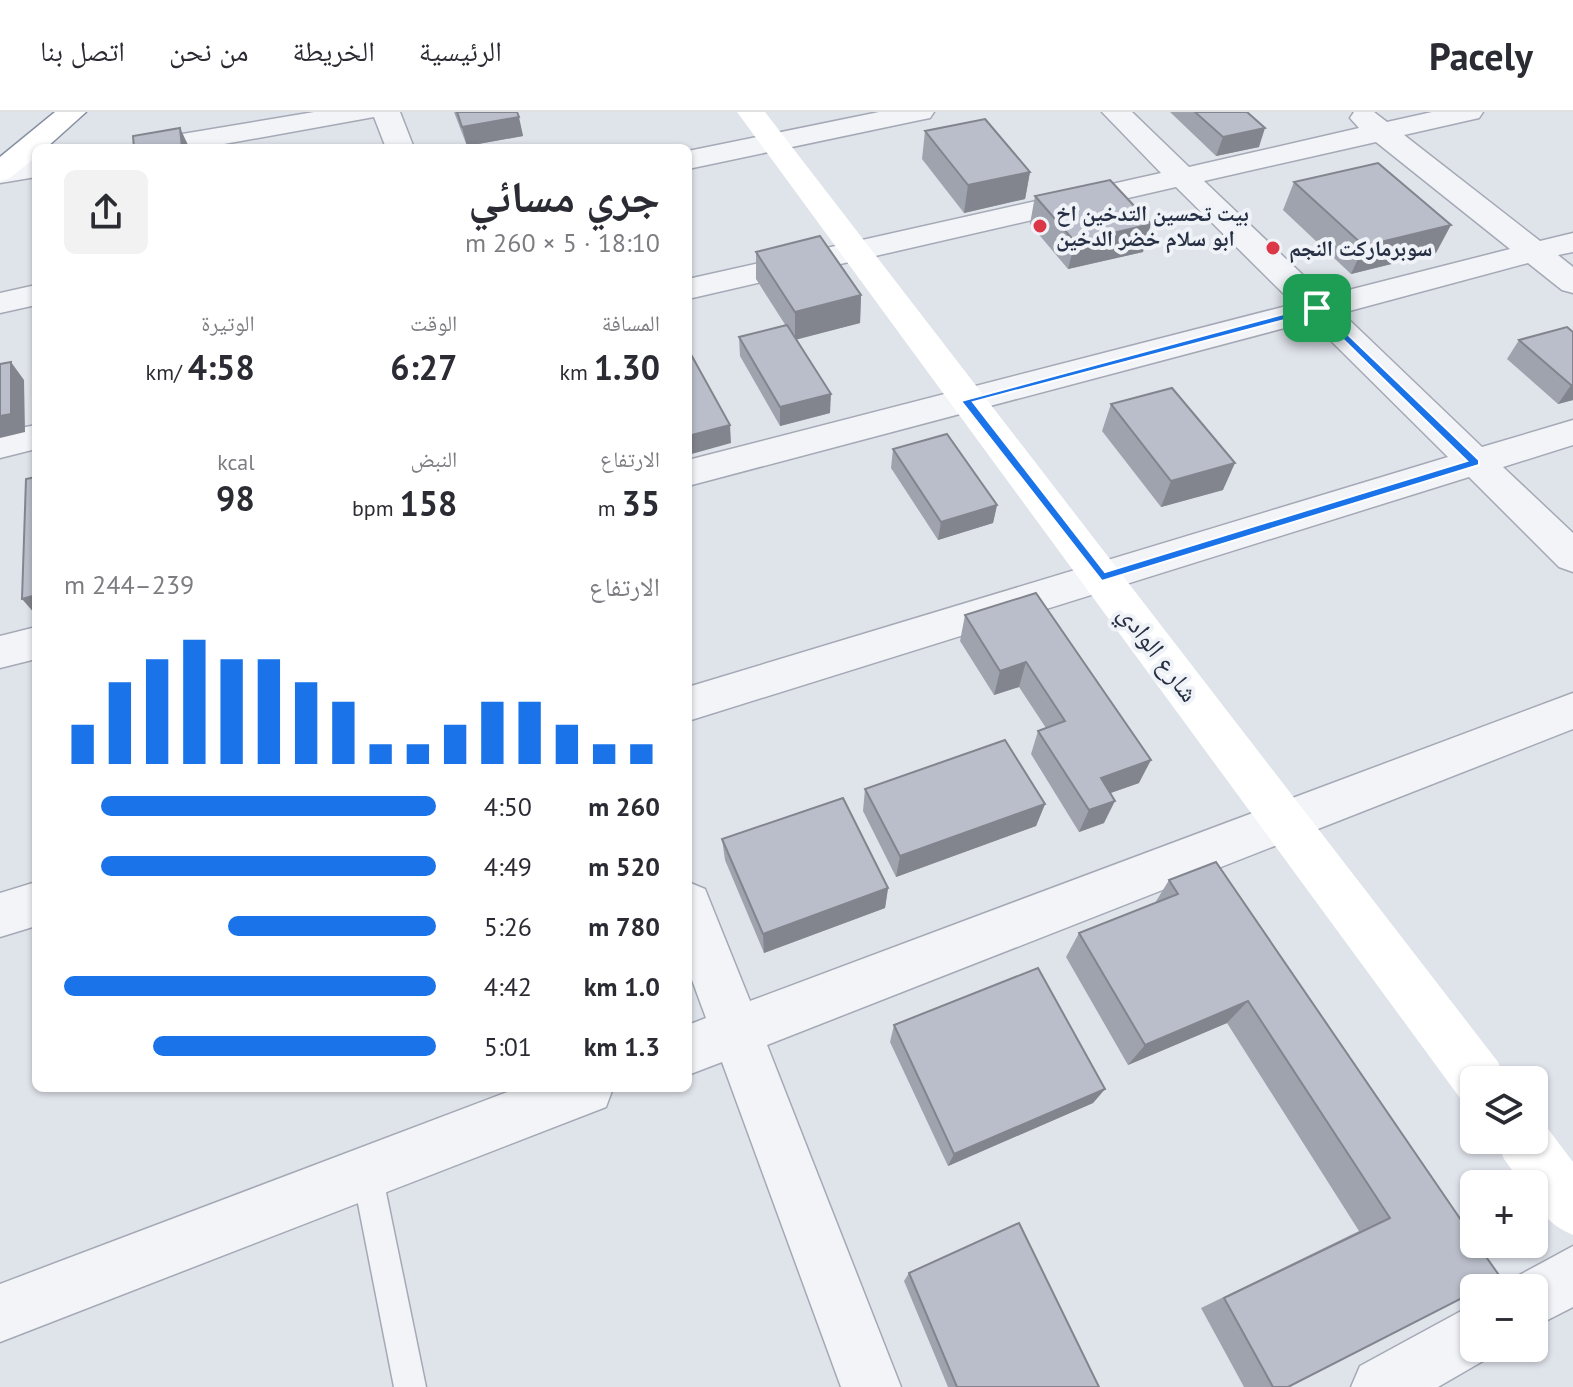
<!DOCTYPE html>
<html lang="ar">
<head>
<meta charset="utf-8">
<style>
	:root { --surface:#fff; --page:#f2f2f3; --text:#2b2b33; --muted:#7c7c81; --line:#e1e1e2; --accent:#1a73e8 }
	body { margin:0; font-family:"PT Sans","Noto Naskh Arabic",sans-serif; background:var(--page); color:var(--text); direction:rtl; height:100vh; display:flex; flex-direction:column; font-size:30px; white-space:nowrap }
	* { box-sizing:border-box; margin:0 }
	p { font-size:26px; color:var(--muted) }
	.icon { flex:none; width:44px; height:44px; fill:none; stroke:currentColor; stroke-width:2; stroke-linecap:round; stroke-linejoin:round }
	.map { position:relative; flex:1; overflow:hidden; direction:ltr }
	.drawer { position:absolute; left:32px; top:32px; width:660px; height:948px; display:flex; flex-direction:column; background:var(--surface); border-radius:12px; box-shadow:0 2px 6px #0004; direction:rtl }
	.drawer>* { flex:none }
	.tools { position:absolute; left:1460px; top:954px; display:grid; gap:16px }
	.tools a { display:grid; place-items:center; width:88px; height:88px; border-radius:12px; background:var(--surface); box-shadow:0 2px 6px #0004; font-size:40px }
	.pin { position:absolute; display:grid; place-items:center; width:68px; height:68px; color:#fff; margin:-34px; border-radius:16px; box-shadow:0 4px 12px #0006 }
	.round { display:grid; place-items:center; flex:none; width:84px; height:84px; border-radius:12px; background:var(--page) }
	.summary { display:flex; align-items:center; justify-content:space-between; height:136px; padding:0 32px }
	h1 { font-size:44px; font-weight:800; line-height:60px }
	.figures { display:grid; grid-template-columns:repeat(3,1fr); gap:12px; height:136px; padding:8px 32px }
	.figures div { display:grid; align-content:center }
	.figures b { font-size:34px; font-weight:800 }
	.figures small { font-size:22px; font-weight:400 }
	.figures p { font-size:22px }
	.chart { height:224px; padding:16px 32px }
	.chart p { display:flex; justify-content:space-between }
	.chart svg { width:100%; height:144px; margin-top:8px; stroke:var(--accent); stroke-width:6 }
	ul { padding:0 32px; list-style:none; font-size:26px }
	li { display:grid; grid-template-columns:128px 96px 1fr; align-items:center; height:60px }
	li i { height:20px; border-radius:10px; background:var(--accent) }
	header { display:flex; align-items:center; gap:48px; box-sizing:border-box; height:112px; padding:0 40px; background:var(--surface); border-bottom:2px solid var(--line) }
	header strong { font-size:38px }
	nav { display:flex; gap:44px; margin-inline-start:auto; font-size:28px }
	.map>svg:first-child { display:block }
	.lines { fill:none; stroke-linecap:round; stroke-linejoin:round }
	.lane-casing { stroke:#a4a9b5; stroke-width:3 }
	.street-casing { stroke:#a4a9b5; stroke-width:3 }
	.highway-casing { stroke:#858fa2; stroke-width:3 }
	.lane { fill:#f2f4f8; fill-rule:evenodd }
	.street { fill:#f2f4f8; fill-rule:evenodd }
	.secondary { fill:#fff; fill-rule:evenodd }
	.highway { fill:#fff; fill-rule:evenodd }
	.wall { fill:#9fa3ae }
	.shaded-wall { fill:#82858d }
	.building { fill:#b9beca; stroke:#82858d; stroke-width:2 }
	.route { fill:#1a73e8; stroke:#fff; stroke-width:2; fill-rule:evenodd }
	.poi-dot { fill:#dc3747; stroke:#eff2f7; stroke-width:3 }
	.labels { text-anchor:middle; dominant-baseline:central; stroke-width:8; stroke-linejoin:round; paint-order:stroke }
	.far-poi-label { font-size:22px; font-weight:bold; fill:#262f43; stroke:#eff2f7; text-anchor:start }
	.street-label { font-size:26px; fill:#262f43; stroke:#eff2f7 }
</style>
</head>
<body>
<header>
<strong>Pacely</strong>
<nav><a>الرئيسية</a><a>الخريطة</a><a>من نحن</a><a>اتصل بنا</a></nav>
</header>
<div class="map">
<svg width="1573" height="1275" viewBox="0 0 1573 1275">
	<rect width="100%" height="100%" fill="#dfe3ea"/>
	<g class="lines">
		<g class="lane-casing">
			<path id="lane" d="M367,1046L378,1050L382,1061L426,1275H394L352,1061L356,1050Z"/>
		</g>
		<g class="street-casing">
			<g id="street">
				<path d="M314,0H400L414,36H386L374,5L202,36H138L142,30L152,27Z"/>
				<path d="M879,0H934L930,6L920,8L688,57V39Z"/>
				<path d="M1102,0H1132L1189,55L1359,16L1350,6L1354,0H1374L1387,10L1432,0H1483L1479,6L1404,23L1540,129L1573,121V140L1558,143L1573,155V181L1562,178L1528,151L1342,201L1482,335L1573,308V333L1503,355L1573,421V460L1559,455L1469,365L688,609V575L1448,345L1311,209L688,374V348L1294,192L1176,75L688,187V167L1161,61ZM1376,30L1510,137L1325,184L1204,69Z"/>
				<path d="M36,47V65L0,71V53Z"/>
				<path d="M36,173V193L0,201V181Z"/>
				<path d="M36,313V337L0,346V320Z"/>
				<path d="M36,515V547L0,556V524Z"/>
				<path d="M1573,581V617L767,933L901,1275H841L722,950L688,963V913L706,906L688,857V770L705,777L750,889Z"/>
				<path d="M36,770V814L0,825V781Z"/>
				<path d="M518,976H613L606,995L0,1230V1172Z"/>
				<path d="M1573,1134V1195L1534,1215V1176H1509L1514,1166Z"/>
				<path d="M1474,1192V1236H1497L1495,1242L1438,1275H1351L1360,1254Z"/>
			</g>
		</g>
		<g class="highway-casing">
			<path id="highway" d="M55,0H86L46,36H36V45L10,66L0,69V45Z"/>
		</g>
		<use href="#lane" class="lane"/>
		<use href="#street" class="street"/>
		<g class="secondary">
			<path d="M737,0H765L1498,950L1505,968H1474V992L1460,986Z"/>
			<path d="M1534,1006L1542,1009L1573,1050V1123C1550,1113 1534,1098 1534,1072H1522L1504,1047L1496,1028H1534Z"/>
		</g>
		<use href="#highway" class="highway"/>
	</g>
	<g class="wall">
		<path d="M454,0H517L523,24L467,34Z"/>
		<path d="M1170,0H1247L1259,35L1216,44Z"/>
		<path d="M925,19L1030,60L1025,87L964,101L922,47Z"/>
		<path d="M1294,70L1436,141L1351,162L1283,98Z"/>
		<path d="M1035,84L1143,140L1068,157L1030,112Z"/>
		<path d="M756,140L861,183L860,211L796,227L830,301L780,314L740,244L739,225L786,214L756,167Z"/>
		<path d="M1573,220V288L1558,292L1507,247L1519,228Z"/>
		<path d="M1111,292L1223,378L1161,395L1102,319Z"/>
		<path d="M893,337L997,393L993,411L938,428L891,356Z"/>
		<path d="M1036,481L1139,671L1110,681L1104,711L1079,720L1031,642L1038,619L1046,616L1019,575L994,583L960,529L965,503Z"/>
		<path d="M865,677L1045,692L1036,714L896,765L863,699Z"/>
		<path d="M722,727L888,776L885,796L764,841L725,748Z"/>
		<path d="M1169,768L1474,1127L1288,1275H1244L1201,1196L1359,1119L1227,911L1128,953L1066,845L1079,821L1155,791Z"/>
		<path d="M894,913L1105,977L1093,991L948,1054L890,930Z"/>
		<path d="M909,1161L1099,1275H948L904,1169Z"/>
	</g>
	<g class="shaded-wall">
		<path d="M519,5L523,24L467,34L462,15Z"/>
		<path d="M180,16L189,35V36H182Z"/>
		<path d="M1265,16L1259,35L1216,44L1223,25Z"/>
		<path d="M1030,60L1025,87L964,101L968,73Z"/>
		<path d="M1151,112L1143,140L1068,157L1075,130Z"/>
		<path d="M1451,113L1436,141L1351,162L1364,134Z"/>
		<path d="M861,183L860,211L795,228V200Z"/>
		<path d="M11,250L24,268L25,320L0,326V304Z"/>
		<path d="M1571,273H1573V288L1558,292Z"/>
		<path d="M831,282L830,301L780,314V295Z"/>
		<path d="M730,313L731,331L688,343V324Z"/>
		<path d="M1235,351L1223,378L1161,395L1171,369Z"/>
		<path d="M997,393L993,411L938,428L941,410Z"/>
		<path d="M36,483V503L22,487Z"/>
		<path d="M1026,550L1019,575L994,583L1000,559Z"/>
		<path d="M1151,648L1139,671L1091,688L1101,666Z"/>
		<path d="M1115,689L1104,711L1079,720L1089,698Z"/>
		<path d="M1045,692L1036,714L896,765L900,744Z"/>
		<path d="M888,776L885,796L764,841L763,822Z"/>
		<path d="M1248,889L1227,911L1128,953L1145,933Z"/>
		<path d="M1105,977L1093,991L948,1054L954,1042Z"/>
	</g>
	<g class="building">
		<path d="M457,0H517L519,5L462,15Z"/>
		<path d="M1195,0H1247L1265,16L1223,25Z"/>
		<path d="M985,7L1030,60L968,73L925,19Z"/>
		<path d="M180,16L182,36H134L133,24Z"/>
		<path d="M1378,51L1451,113L1364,134L1294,70Z"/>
		<path d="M1110,68L1151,112L1075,130L1035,84Z"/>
		<path d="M820,124L861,183L795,200L756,140Z"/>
		<path d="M787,213L831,282L780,295L739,225Z"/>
		<path d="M1567,215L1573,220V273H1571L1519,228Z"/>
		<path d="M688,237L730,313L688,324Z"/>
		<path d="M11,250V302L0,304V252Z"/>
		<path d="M1172,276L1235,351L1171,369L1111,292Z"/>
		<path d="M947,322L997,393L941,410L893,337Z"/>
		<path d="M36,365V483L22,487L26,367Z"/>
		<path d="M1036,481L1151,648L1101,666L1115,689L1089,698L1038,619L1065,609L1026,550L1000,559L965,503Z"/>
		<path d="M1005,628L1045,692L900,744L865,677Z"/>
		<path d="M843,686L888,776L763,822L722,727Z"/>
		<path d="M1216,750L1474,1127V1132H1477L1501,1166L1482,1176H1474V1180L1288,1275H1273L1224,1186L1390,1106L1248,889L1145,933L1079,821L1178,782L1169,768Z"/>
		<path d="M1038,856L1105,977L954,1042L894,913Z"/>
		<path d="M1019,1111L1099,1275H957L909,1161Z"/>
	</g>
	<path class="route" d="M1317,193L1479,348V353L1102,469L961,289ZM1315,200L1467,349L1105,460L973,290Z"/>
	<g class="poi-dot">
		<circle cx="1040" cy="114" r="8"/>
		<circle cx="1273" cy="136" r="8"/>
	</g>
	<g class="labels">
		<g class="far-poi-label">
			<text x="1056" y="101">بيت تحسين التدخين اخ<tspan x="1056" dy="25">ابو سلام خضر الدخين</tspan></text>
			<text x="1289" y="136">سوبرماركت النجم</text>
		</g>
		<g class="street-label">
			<text transform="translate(1159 541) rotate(53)">شارع الوادي</text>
		</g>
	</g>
</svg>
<div class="tools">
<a><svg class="icon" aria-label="layers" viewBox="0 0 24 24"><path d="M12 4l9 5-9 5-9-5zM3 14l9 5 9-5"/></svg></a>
<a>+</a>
<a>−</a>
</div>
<div class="pin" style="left:1317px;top:196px;background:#1e9e55"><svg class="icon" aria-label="arrive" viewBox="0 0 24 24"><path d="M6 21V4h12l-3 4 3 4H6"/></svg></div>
<section class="drawer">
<div class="summary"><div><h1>جري مسائي</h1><p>18:10 · 5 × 260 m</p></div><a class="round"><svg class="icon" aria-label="share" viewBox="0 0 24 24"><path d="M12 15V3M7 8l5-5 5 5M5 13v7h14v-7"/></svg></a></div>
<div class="figures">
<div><p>المسافة</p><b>1.30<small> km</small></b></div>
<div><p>الوقت</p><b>6:27</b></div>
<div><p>الوتيرة</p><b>4:58<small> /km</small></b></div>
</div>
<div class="figures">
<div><p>الارتفاع</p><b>35<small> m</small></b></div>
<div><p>النبض</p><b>158<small> bpm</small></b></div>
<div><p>kcal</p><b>98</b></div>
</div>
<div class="chart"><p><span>الارتفاع</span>239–244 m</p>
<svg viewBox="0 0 160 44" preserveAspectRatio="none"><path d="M5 44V32M15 44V19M25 44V12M35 44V6M45 44V12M55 44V12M65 44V19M75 44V25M85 44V38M95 44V38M105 44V32M115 44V25M125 44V25M135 44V32M145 44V38M155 44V38"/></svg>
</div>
<ul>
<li><b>260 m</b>4:50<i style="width:90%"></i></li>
<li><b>520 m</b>4:49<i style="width:90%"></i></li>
<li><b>780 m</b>5:26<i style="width:56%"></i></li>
<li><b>1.0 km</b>4:42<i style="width:100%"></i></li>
<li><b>1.3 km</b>5:01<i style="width:76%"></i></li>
</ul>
</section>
</div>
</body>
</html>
